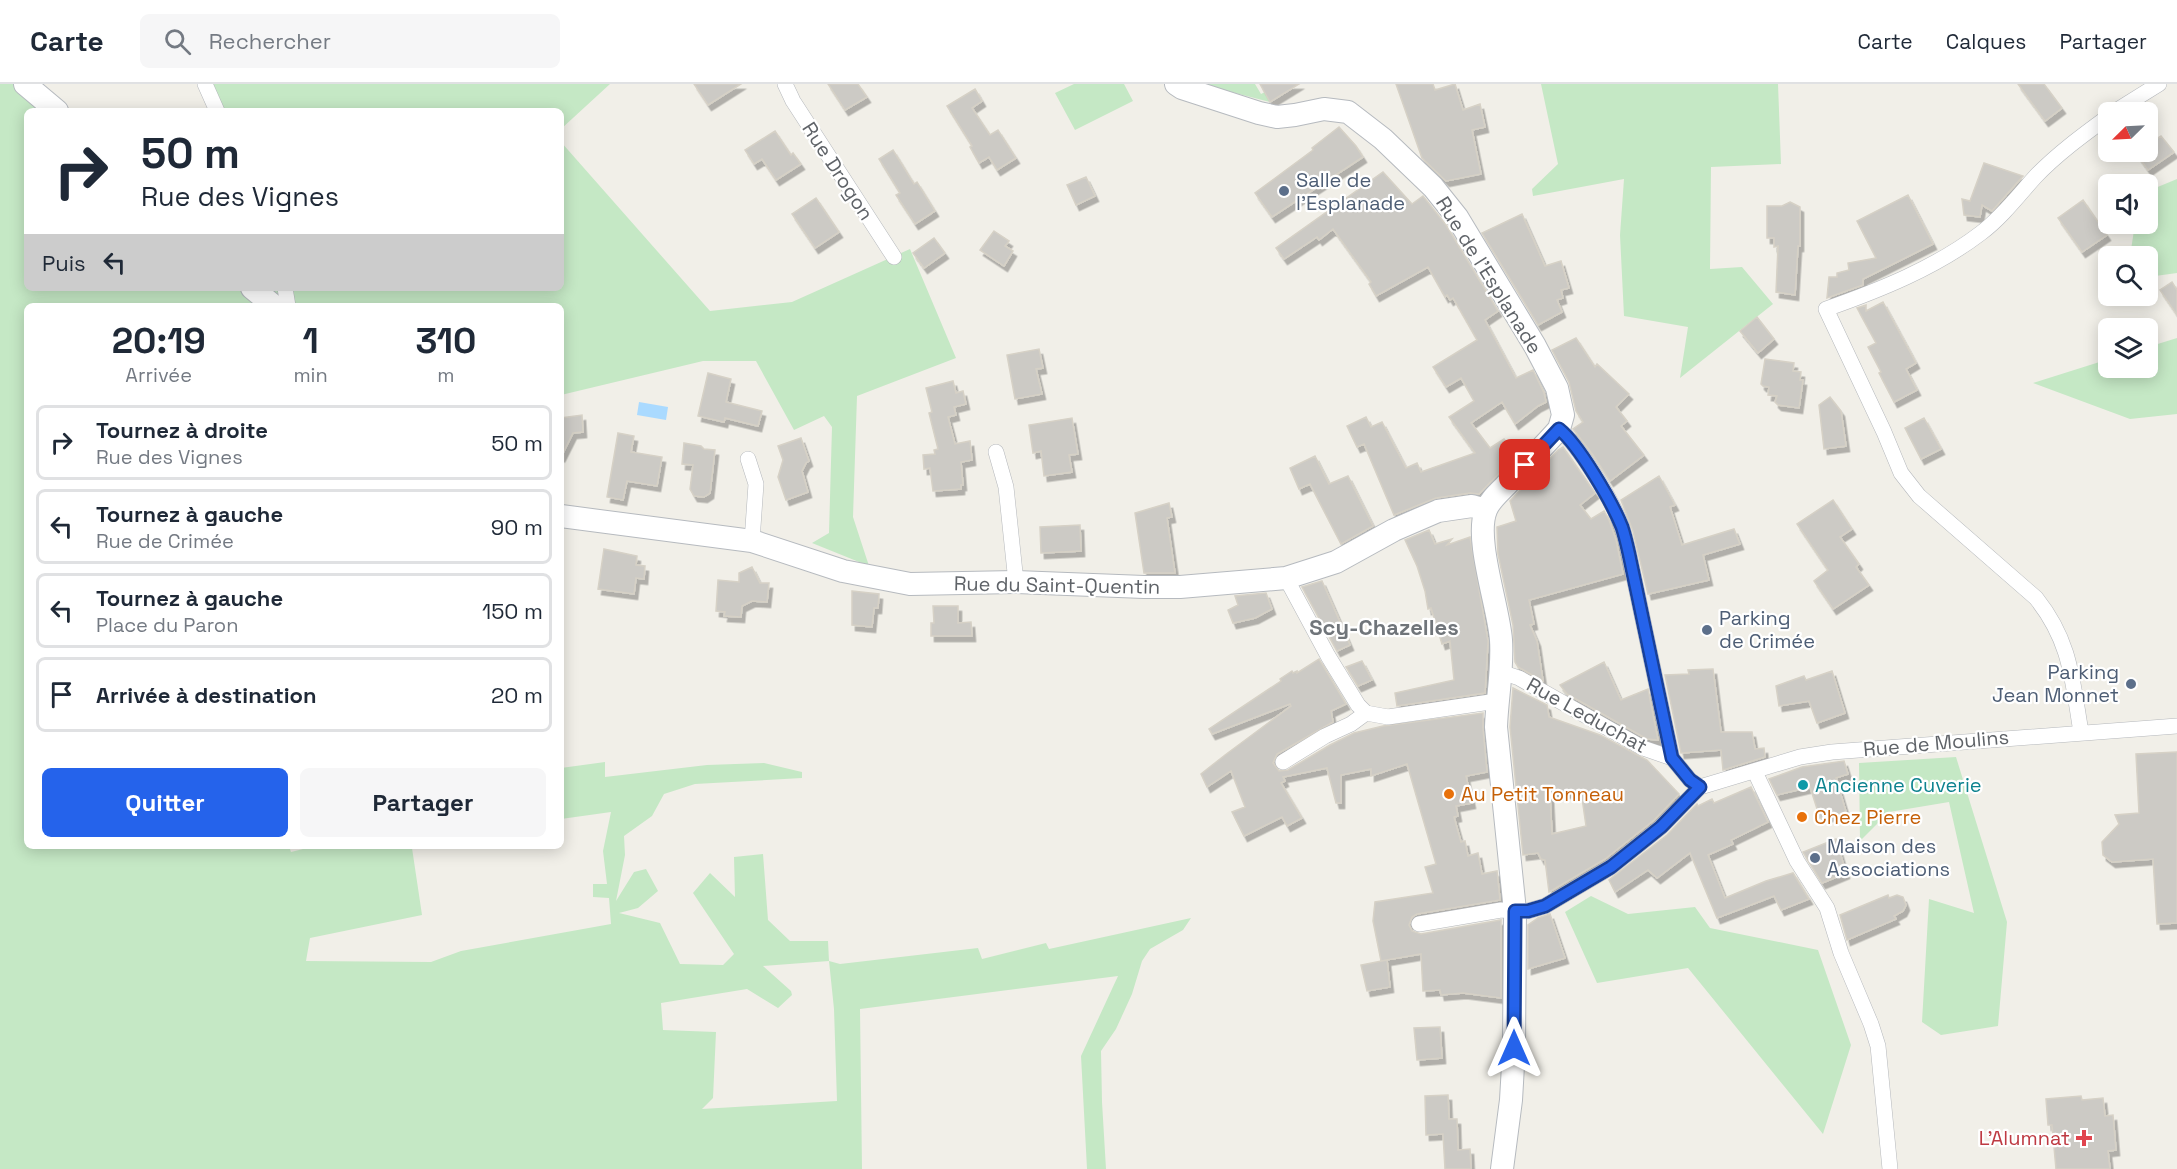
<!DOCTYPE html>
<html lang="fr">
<head>
<meta charset="utf-8">
<style>
  :root { --surface:#fff; --page:#f6f6f7; --text:#1f2937; --muted:#747a83; --line:#e0e1e3; --accent:#2563eb }
  body { margin:0; font-family:"Space Grotesk",sans-serif; background:var(--page); color:var(--text); height:100vh; display:flex; flex-direction:column; font-size:22px; white-space:nowrap }
  * { box-sizing:border-box; margin:0 }
  p { font-size:20px; color:var(--muted) }
  .icon { flex:none; width:33px; height:33px; fill:none; stroke:currentColor; stroke-width:2; stroke-linecap:round; stroke-linejoin:round }
  .map { position:relative; flex:1; overflow:hidden }
  .panel { position:absolute; left:24px; top:219px; width:540px; height:546px; display:flex; flex-direction:column; background:var(--surface); border-radius:9px; box-shadow:0 3px 15px #0003 }
  .panel>* { flex:none }
  .banner { position:absolute; left:24px; top:24px; width:540px; height:183px; border-radius:9px; box-shadow:0 3px 15px #0003; background:#fff; color:var(--text); overflow:hidden }
  .needle { width:39px; rotate:246deg }
  .buttons { position:absolute; left:2098px; top:18px; display:grid; gap:12px }
  .buttons a { display:grid; place-items:center; width:60px; height:60px; border-radius:9px; background:var(--surface); box-shadow:0 3px 15px #0003; font-size:30px }
  .pin { position:absolute; display:grid; place-items:center; width:51px; height:51px; color:#fff; margin:-26px; border-radius:12px; box-shadow:0 3px 9px #0006 }
  .me { position:absolute; width:66px; margin:-33px; rotate:0deg; stroke-linejoin:round; filter:drop-shadow(0 0 4px #0008) }
  .turn { display:flex; align-items:center; gap:21px; height:126px; padding:0 18px; font-size:27px }
  .turn .icon { width:78px; height:78px; stroke-width:2.5 }
  .turn b { display:block; font-size:42px; line-height:51px }
  .then { display:flex; align-items:center; height:57px; padding:0 18px; background:#0003; gap:12px; font-size:22px }
  .eta { display:flex; justify-content:space-evenly; align-items:center; height:102px; text-align:center }
  .eta b { font-size:36px; font-weight:700; line-height:42px }
  .action { display:flex; gap:12px; margin-top:auto; padding:12px 18px }
  .action a { flex:1; height:69px; border-radius:9px; background:var(--accent); color:#fff; font-size:24px; font-weight:700; line-height:69px; text-align:center }
  .action a+a { background:var(--page); color:var(--text) }
  ul { padding:0; list-style:none }
  li { display:flex; align-items:center; gap:18px; height:75px; margin:0 12px 9px; padding:0 6px; border:3px solid var(--line); border-radius:9px }
  li div { flex:1 }
  li b { display:block; font-size:22px }
  li em { font-style:normal }
  header { display:flex; align-items:center; gap:36px; box-sizing:border-box; height:84px; padding:0 30px; background:var(--surface); border-bottom:2px solid var(--line) }
  header strong { font-size:28px }
  nav { display:flex; gap:33px; margin-inline-start:auto; font-size:21px }
  .search { width:420px; height:54px; background:var(--page); display:flex; align-items:center; gap:15px; box-sizing:border-box; padding:0 21px; border-radius:9px; color:var(--muted); font-size:22px }
  .map>svg:first-child { display:block }
</style>
</head>
<body>
<header>
<strong>Carte</strong>
<div class="search"><svg class="icon" aria-label="search" viewBox="0 0 24 24"><circle cx="10" cy="10" r="6"/><path d="M15 15l6 6"/></svg>Rechercher</div>
<nav><a>Carte</a><a>Calques</a><a>Partager</a></nav>
</header>
<div class="map">
<svg width="2177" height="1085" viewBox="0 0 2177 1085">
  <defs>
    <filter id="shadow"><feDropShadow dx="3.5" dy="5.5" stdDeviation="0" flood-color="#0004"/></filter>
  </defs>
  <rect width="100%" height="100%" fill="#f1efe8"/>
  <path fill="#c5e8c5" fill-rule="evenodd" d="M0 0H25L57 27H27V204H561V58L710 227 792 218 910 165 956 274 857 312 853 433 869 482 812 459 829 449 832 343 824 332 794 346 756 277H703L561 311V222H27V762H289L291 768 315 762H417L412 764 422 831 310 854 306 877 431 878 461 867 611 840 609 814 593 813V800H607L603 767 611 728 561 735V684L605 678V693L707 681 764 679 802 688V694L695 700 664 710 652 732 624 752 625 771 616 817 634 788 646 785 658 807 638 824 619 829 660 839 680 880 723 881 734 870 693 809 710 789 735 813 734 773 763 770 768 836 790 857H828L829 877 840 880 978 864 982 875 1046 859 1049 865 1191 834 1183 846 1150 865 1142 877 1132 910 1116 945 1101 967 1102 1018 1106 1085H1087L1081 972 1118 892 860 925 862 1085H0ZM829 877 834 925 837 1017 702 1025 713 1014 716 948 663 946 661 919 747 905 778 924 792 911 791 907 763 882Z
    M211 0H610L561 45V27H223Z
    M1074 0H1124L1133 17 1075 46 1055 9Z
    M1200 0H1255L1261 10 1265 8 1270 18Z
    M1541 0H1778L1781 80 1711 83 1710 185 1742 183 1773 220 1680 294 1688 243 1624 232 1620 151 1624 95 1533 112 1532 105 1558 80Z
    M2177 95V189L2148 193V172H2130L2135 140H2148V107Z
    M2177 254V330L2130 335 2033 299 2109 275V284H2148V263Z
    M1956 673 2007 838 1998 942 1941 951 1922 938 1929 815 1974 829 1949 718 1889 728 1860 757 1859 679Z
    M1591 812 1628 830 1695 823 1710 844 1818 866 1851 961 1823 1050 1688 884 1597 899 1565 828Z"/>
  <path fill="#aadaff" d="M639 318 668 323 666 336 637 331Z"/>
  <path fill="#cccac5" stroke="#d6d1c6" stroke-width="1.5" fill-rule="evenodd" filter="url(#shadow)" d="M694 0H741L708 21Z
    M828 0H858L867 13 845 26Z
    M1260 0H1299L1270 18Z
    M1396 0H1433L1435 6 1455 0 1463 26 1480 20 1485 43 1472 46 1481 90 1446 97 1422 74Z
    M2018 0H2044L2062 24 2045 37Z
    M975 5 982 17 972 24 990 51 998 46 1016 74 997 86 989 73 979 79 970 63 972 62 947 22Z
    M1339 43 1356 62 1363 73 1272 133 1255 109 1313 66 1312 64Z
    M775 47 791 71 793 69 801 80 776 96 762 75 754 80 745 66Z
    M2161 52 2174 68 2148 86 2135 68H2148V60Z
    M893 66 914 100 917 98 935 127 915 140 896 111 900 109 879 75Z
    M1984 79 2023 92 1992 127 1982 121 1980 133 1964 131 1962 115 1970 117Z
    M1383 88 1412 120 1423 112 1446 141 1498 227 1485 236 1516 294 1533 286 1544 309 1546 318 1538 322 1515 340 1502 318 1471 339 1490 364 1504 355 1517 371 1479 410 1470 409 1436 414 1394 431 1364 360 1357 363 1347 342 1366 333 1371 343 1382 338 1406 384 1417 379 1421 388 1475 369 1449 333 1474 317 1461 294 1446 303 1433 283 1477 256 1453 214 1450 216 1447 211 1445 213 1428 183 1376 212 1369 200 1371 198 1333 145 1319 156 1317 153 1284 175 1276 164Z
    M1086 93 1095 112 1076 121 1067 101Z
    M1908 111 1933 160 1863 195V201L1827 214 1829 193H1837V189L1849 186 1848 179 1876 174 1857 137Z
    M816 114 839 148 815 164 792 130Z
    M2083 116 2107 151 2082 168 2058 134Z
    M1790 118 1800 123V162H1798L1795 211 1776 208 1778 162 1774 163V154H1767V122H1782Z
    M1522 130 1545 182 1561 177 1569 204 1561 206 1563 214 1557 216 1562 228 1538 241 1482 149Z
    M994 147 1009 157 1005 162 1013 167 1004 182 980 166Z
    M934 154 945 169 924 184 913 169Z
    M2172 198 2177 206V231L2160 206Z
    M1883 218 1916 279 1906 285 1917 306 1894 318 1879 289 1881 288 1868 263 1876 259 1857 224 1866 221V227Z
    M1757 233 1774 255 1758 269 1740 247Z
    M1576 254 1595 283 1597 280 1629 310 1616 323 1627 337 1621 342 1644 371 1610 397 1593 371 1573 345 1583 338 1576 327 1569 298 1552 266Z
    M1039 265 1043 284 1036 285 1042 310 1015 315 1007 271Z
    M1765 275 1794 279 1793 287 1801 288 1800 296H1803L1799 324 1778 321 1775 318 1777 312 1768 311 1769 303 1763 302 1761 300Z
    M708 289 731 295 726 318 762 327 758 342 725 334 724 338 698 332Z
    M953 297 956 309 963 307 966 320 954 323 956 331 948 333 955 360 970 357 972 376 961 378 963 401H961V405L933 407 930 384 924 385 923 371 935 370 934 366 938 365 929 329 932 328 926 304Z
    M1830 313 1841 327 1846 362 1824 365 1819 321Z
    M582 331 583 348 573 349 561 373V334Z
    M1072 334 1078 370 1069 371 1072 388 1044 392 1041 367 1033 369 1029 341Z
    M1924 334 1941 365 1921 375 1905 344Z
    M618 349 634 352 631 368 662 373 657 402 627 397 623 416 607 413Z
    M801 354 809 377 806 379 802 387 808 408 786 416 778 393 783 376 778 362Z
    M684 359 701 362 704 365 715 366 710 409 704 413 694 412 690 405 693 381 682 380Z
    M1563 363 1595 409 1580 421 1591 435 1604 427 1609 436 1616 456 1623 490 1529 516 1534 540 1530 541 1537 557 1543 597 1518 583 1515 578 1513 541 1498 470 1497 443 1516 437 1510 417 1558 366Z
    M1315 372 1329 400 1348 392 1373 442 1341 460 1310 400 1299 405 1290 384Z
    M1659 392 1675 421 1670 423 1682 461 1734 445 1740 460 1703 471 1709 496 1648 510 1633 447 1621 416Z
    M1833 416 1852 445 1840 453 1859 480 1856 483 1869 501 1833 525 1814 497 1828 486 1797 440Z
    M1169 419 1172 433 1167 434 1175 489H1144L1135 429Z
    M1080 441 1081 467 1041 469 1040 443Z
    M1429 446 1435 460 1452 455 1447 461 1470 453 1488 557 1485 609 1397 622 1395 609 1454 596 1450 557 1442 560 1431 524 1428 525 1425 507 1417 482 1405 456Z
    M604 465 637 472 636 481 645 482 644 495 636 494 634 510 598 505Z
    M752 483 760 499H769L767 518 752 517 742 522 741 533 724 532 725 528 716 527 718 496 739 498V489Z
    M1322 497 1350 561 1337 567 1302 503Z
    M852 507 879 510 878 524H874L872 543 852 541Z
    M1266 509 1272 525 1255 534 1233 539 1228 526 1238 521 1235 512Z
    M933 522H958V539L971 538 972 552H931V539H934Z
    M1319 575 1346 620 1331 627 1333 638 1277 670 1273 679 1279 687 1288 686 1330 661 1354 649 1383 642 1483 629V644L1487 688 1466 692 1472 719 1456 722 1458 732 1454 733 1461 758 1465 757 1468 772 1478 769 1482 790 1497 787 1500 816 1417 830 1412 833 1409 841 1412 847 1421 850 1501 836V914L1463 909 1441 911 1440 906 1423 907 1421 870 1381 877 1373 837 1375 818 1433 809 1425 783 1436 780 1407 680 1371 692V685L1341 691V719H1336L1327 684 1283 693 1285 697 1281 699 1302 734 1287 742 1282 733 1244 752 1232 728 1245 723 1231 687 1207 703 1201 690 1225 671 1291 622 1290 620 1212 650 1209 645 1281 597 1280 595 1292 587 1293 589 1297 587V589Z
    M1362 577 1372 596 1358 602 1346 583Z
    M1604 578 1621 616 1648 605 1658 656 1647 655 1567 610 1560 601Z
    M1713 585 1721 648H1752L1755 665 1764 664 1765 673 1723 686 1721 666 1681 669 1665 591 1689 590 1688 586Z
    M1832 587 1845 629 1817 639 1809 617 1779 622 1776 602 1804 592 1806 596Z
    M1513 604 1547 621 1549 633 1600 651 1647 676 1679 710 1654 736 1605 775 1549 808 1545 776 1541 775 1538 769 1523 771 1510 643ZM1581 707 1586 742 1552 750 1550 711Z
    M2177 668V839L2157 840 2153 775 2112 778 2103 771 2102 758 2119 740 2115 731 2139 729 2136 670Z
    M1844 677 1848 690 1836 694 1846 728 1820 734 1810 703 1777 711 1769 695 1802 683Z
    M1751 703 1768 738 1731 756 1733 760 1708 771 1725 814 1766 797 1793 789 1809 815 1781 826 1774 812 1717 834 1690 769 1657 794 1648 786 1615 808 1609 796 1667 751 1697 720 1698 722 1712 715 1714 719Z
    M1836 755 1846 789 1822 799 1803 768Z
    M1888 811 1889 814 1897 811 1903 813 1906 821 1903 827 1894 832 1896 835 1847 856 1840 831Z
    M1550 830 1565 874 1528 885V841L1538 834Z
    M1387 876 1390 903 1367 907 1361 881Z
    M1440 943 1442 974 1417 976 1414 944Z
    M1448 1011 1449 1035H1457L1458 1066 1470 1065 1471 1085H1445L1443 1050 1426 1051 1425 1012Z
    M2081 1012 2082 1016 2103 1014 2105 1032 2113 1031 2116 1066 2108 1067 2110 1085H2056L2052 1041H2048L2046 1015Z"/>
  <g fill="none" stroke-linecap="round" stroke-linejoin="round">
    <g stroke="#b5b8bc" stroke-width="16">
      <path id="street" d="M205 0 217 27
        M785 0 793 17 894 173
        M2114 28 2159 0
        M285 204 288 222
        M1559 345C1579 361 1613 418 1622 443 1625 452 1627 461 1629 470L1672 674 1690 696 1700 703
        M996 368 1006 403 1016 498
        M748 375 756 400 752 457
        M1286 494 1328 572 1358 621 1366 629 1388 633 1497 617
        M1501 588 1519 594 1643 664 1672 674
        M2081 648C2072 595 2071 558 2036 514L1919 412 1901 389 1884 348 1826 225C1880 206 1935 184 1981 149 2002 133 2018 112 2035 93 2057 70 2083 51 2109 32
        M1283 678 1325 652 1351 640 1366 629
        M1755 688 1797 777 1827 824 1841 869 1871 940 1878 962 1890 1085
        M1419 840 1501 826 1528 827 1545 822 1611 783 1661 743 1700 703 1800 673 1832 668 2177 642"/>
    </g>
    <g stroke="#b6babf" stroke-width="24">
      <path id="secondary" d="M25 0 57 27
        M1176 0 1182 4 1259 29 1277 33 1295 31 1324 25 1348 28 1383 55 1433 103 1457 133 1535 262 1557 304 1563 331 1559 345C1543 363 1526 380 1509 398 1502 406 1490 415 1486 426 1474 455 1499 524 1501 556 1503 585 1497 614 1496 643L1515 827 1514 964 1511 1016 1502 1085
        M252 204 274 222
        M561 432 752 457 843 487 910 500 1016 498 1144 503H1180L1286 494 1336 478 1394 446 1438 427 1472 422 1486 426"/>
    </g>
    <use href="#street" stroke="#fff" stroke-width="15"/>
    <use href="#secondary" stroke="#fff" stroke-width="22"/>
  </g>
  <g fill="none" stroke-linecap="round" stroke-linejoin="round">
    <g stroke="#184099" stroke-width="15">
      <path id="route" d="M1514 964 1515 827H1528L1545 822 1611 783 1661 743 1700 703 1690 696 1672 674 1629 470C1627 461 1625 452 1622 443 1612 418 1579 361 1559 345L1525 381"/>
    </g>
    <use href="#route" stroke="#2563eb" stroke-width="10"/>
  </g>
  <g fill="#5c6f8a" stroke="#fff" stroke-width="2">
    <circle cx="1284" cy="107" r="6"/>
    <circle cx="1707" cy="546" r="6"/>
    <circle cx="2131" cy="600" r="6"/>
    <circle cx="1815" cy="774" r="6"/>
  </g>
  <circle fill="#0f9aa8" stroke="#fff" stroke-width="2" cx="1803" cy="701" r="6"/>
  <g fill="#e8710a" stroke="#fff" stroke-width="2">
    <circle cx="1449" cy="710" r="6"/>
    <circle cx="1802" cy="733" r="6"/>
  </g>
  <path fill="#e0444e" stroke="#fff" stroke-width="2" d="M2081 1045h6v6h6v6h-6v6h-6v-6h-6v-6h6z"/>
  <g text-anchor="middle" stroke-width="4.5" stroke-linejoin="round" paint-order="stroke">
    <g font-size="20" fill="#5f6368" stroke="#fff">
      <text transform="translate(838 87) rotate(57)" y="7">Rue Drogon</text>
      <text transform="translate(1489 191) rotate(58)" y="7">Rue de l'Esplanade</text>
      <text transform="translate(1057 501) rotate(1)" y="7">Rue du Saint-Quentin</text>
      <text transform="translate(1587 631) rotate(29)" y="7">Rue Leduchat</text>
      <text transform="translate(1936 659) rotate(-5)" y="7">Rue de Moulins</text>
    </g>
    <g font-size="20" fill="#4e5e75" stroke="#fff" text-anchor="start">
      <text x="1296" y="103">Salle de<tspan x="1296" dy="23">l'Esplanade</tspan></text>
      <text x="1719" y="541">Parking<tspan x="1719" dy="23">de Crimée</tspan></text>
      <text x="2119" y="595" text-anchor="end">Parking<tspan x="2119" dy="23">Jean Monnet</tspan></text>
      <text x="1827" y="769">Maison des<tspan x="1827" dy="23">Associations</tspan></text>
    </g>
    <g font-size="20" fill="#0d838f" stroke="#fff" text-anchor="start">
      <text x="1815" y="708">Ancienne Cuverie</text>
    </g>
    <g font-size="20" fill="#c56008" stroke="#fff" text-anchor="start">
      <text x="1461" y="717">Au Petit Tonneau</text>
      <text x="1814" y="740">Chez Pierre</text>
    </g>
    <g font-size="20" fill="#be3a42" stroke="#fff" text-anchor="end">
      <text x="2070" y="1061">L'Alumnat</text>
    </g>
    <g font-size="22" font-weight="bold" fill="#70757a" stroke="#fff">
      <text x="1384" y="551">Scy-Chazelles</text>
    </g>
  </g>
</svg>
<div class="buttons">
<a><svg class="needle" viewBox="-14 -14 28 28"><path d="M0-13l5 13h-10z" fill="#e53935"/><path d="M0 13l5-13h-10z" fill="#747a83"/></svg></a>
<a><svg class="icon" aria-label="sound" viewBox="0 0 24 24"><path d="M4 9h4l5-4v14l-5-4H4zM17 9q2 3 0 6"/></svg></a>
<a><svg class="icon" aria-label="search" viewBox="0 0 24 24"><circle cx="10" cy="10" r="6"/><path d="M15 15l6 6"/></svg></a>
<a><svg class="icon" aria-label="layers" viewBox="0 0 24 24"><path d="M12 4l9 5-9 5-9-5zM3 14l9 5 9-5"/></svg></a>
</div>
<div class="pin" style="left:1525px;top:381px;background:#d93025"><svg class="icon" aria-label="arrive" viewBox="0 0 24 24"><path d="M6 21V4h12l-3 4 3 4H6"/></svg></div>
<svg class="me" style="left:1514px;top:964px" viewBox="-20 -20 40 40"><path d="M0-17L14 15 0 8-14 15z" fill="#2563eb" stroke="#fff" stroke-width="4"/></svg>
<div class="banner">
<div class="turn"><svg class="icon" aria-label="right" viewBox="0 0 24 24"><path d="M7 20v-9h11M14 6l5 5-5 5"/></svg><div><b>50 m</b>Rue des Vignes</div></div>
<div class="then">Puis<svg class="icon" aria-label="left" viewBox="0 0 24 24"><path d="M17 20v-9H6M10 6l-5 5 5 5"/></svg></div>
</div>
<section class="panel">
<div class="eta">
<div><b>20:19</b><p>Arrivée</p></div>
<div><b>1</b><p>min</p></div>
<div><b>310</b><p>m</p></div>
</div>
<ul>
<li><svg class="icon" aria-label="right" viewBox="0 0 24 24"><path d="M7 20v-9h11M14 6l5 5-5 5"/></svg><div><b>Tournez à droite</b><p>Rue des Vignes</p></div><em>50 m</em></li>
<li><svg class="icon" aria-label="left" viewBox="0 0 24 24"><path d="M17 20v-9H6M10 6l-5 5 5 5"/></svg><div><b>Tournez à gauche</b><p>Rue de Crimée</p></div><em>90 m</em></li>
<li><svg class="icon" aria-label="left" viewBox="0 0 24 24"><path d="M17 20v-9H6M10 6l-5 5 5 5"/></svg><div><b>Tournez à gauche</b><p>Place du Paron</p></div><em>150 m</em></li>
<li><svg class="icon" aria-label="arrive" viewBox="0 0 24 24"><path d="M6 21V4h12l-3 4 3 4H6"/></svg><div><b>Arrivée à destination</b></div><em>20 m</em></li>
</ul>
<div class="action"><a>Quitter</a><a>Partager</a></div>
</section>
</div>
</body>
</html>
